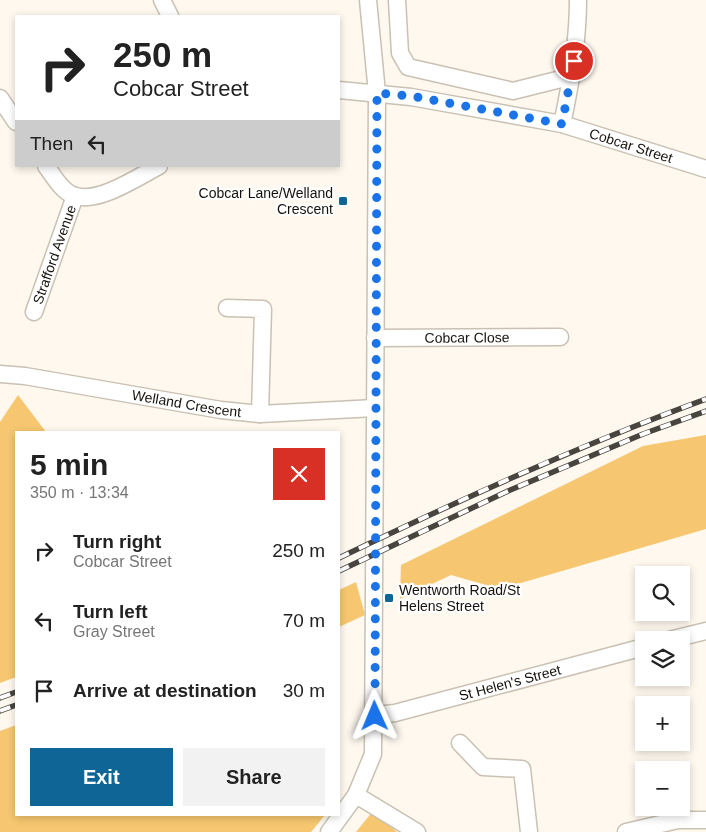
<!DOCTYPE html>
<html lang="en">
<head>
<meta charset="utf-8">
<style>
  :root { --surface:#fff; --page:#f2f2f2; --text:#222; --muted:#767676; --accent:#0e6596 }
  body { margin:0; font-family:Arial,sans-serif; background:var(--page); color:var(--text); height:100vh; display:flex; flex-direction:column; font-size:19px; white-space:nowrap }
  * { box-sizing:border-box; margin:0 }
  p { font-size:16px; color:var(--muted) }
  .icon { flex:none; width:28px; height:28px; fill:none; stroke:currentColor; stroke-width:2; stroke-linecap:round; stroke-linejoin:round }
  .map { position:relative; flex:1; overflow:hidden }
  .sheet { position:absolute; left:15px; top:431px; width:325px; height:385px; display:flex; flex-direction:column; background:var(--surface); border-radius:0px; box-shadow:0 2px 8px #0003 }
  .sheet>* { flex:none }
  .banner { position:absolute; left:15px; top:15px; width:325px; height:152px; border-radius:0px; box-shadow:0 2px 8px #0003; background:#fff; color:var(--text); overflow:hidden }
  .controls { position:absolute; left:635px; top:566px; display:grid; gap:10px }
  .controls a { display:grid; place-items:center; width:55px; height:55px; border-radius:0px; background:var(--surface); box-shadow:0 2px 8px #0003; font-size:25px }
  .pin { position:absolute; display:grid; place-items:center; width:42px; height:42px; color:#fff; margin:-21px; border:2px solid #fff; border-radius:50%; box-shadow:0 1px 5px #0007 }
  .me { position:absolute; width:55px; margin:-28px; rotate:359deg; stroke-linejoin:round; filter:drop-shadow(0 0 4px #0008) }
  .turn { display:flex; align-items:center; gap:18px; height:105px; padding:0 15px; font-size:22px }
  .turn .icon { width:65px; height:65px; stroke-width:2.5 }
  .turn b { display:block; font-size:35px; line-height:42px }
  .then { display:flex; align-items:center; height:48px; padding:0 15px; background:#0003; gap:10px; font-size:19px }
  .round { display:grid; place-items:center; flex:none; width:52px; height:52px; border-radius:0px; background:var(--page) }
  .summary { display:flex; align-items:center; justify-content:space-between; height:85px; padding:0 15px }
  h1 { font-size:30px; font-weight:800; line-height:38px }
  .primary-button { display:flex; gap:10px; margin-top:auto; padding:10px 15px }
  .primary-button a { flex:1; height:58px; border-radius:0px; background:var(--accent); color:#fff; font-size:20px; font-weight:800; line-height:58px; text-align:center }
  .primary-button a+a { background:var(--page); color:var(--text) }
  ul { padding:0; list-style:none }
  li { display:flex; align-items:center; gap:15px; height:70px; padding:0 15px }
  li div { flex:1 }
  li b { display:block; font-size:19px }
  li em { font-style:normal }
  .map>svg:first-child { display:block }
</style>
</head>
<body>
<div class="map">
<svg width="706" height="832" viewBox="0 0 706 832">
  <rect width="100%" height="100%" fill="#fef8ef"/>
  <path fill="#f6c770" d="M18 395 46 432H16V677L0 683V422Z
    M706 435V529L500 589 451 575 400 599 401 565 643 446Z
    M356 582 365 615 339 627V590Z
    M16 725V815H325L311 832H0V731Z
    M373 811 397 832H356Z"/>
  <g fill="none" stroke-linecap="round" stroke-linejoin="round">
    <g stroke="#c9c1b2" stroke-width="19">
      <g id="minor">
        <path d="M162 0 170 16"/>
        <path d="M397 0 400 53 408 67 513 91 573 76"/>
        <path id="s1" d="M339 90 411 97 562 124 706 169"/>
        <path d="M0 98 16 122"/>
        <path d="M562 124C571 83 578 43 578 0"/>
        <path d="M46 166C54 177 63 193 76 196 99 203 138 177 159 166"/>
        <path d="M227 308 263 309 260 414"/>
        <path id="s2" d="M34 312 75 196"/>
        <path id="s3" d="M375 338 560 337"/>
        <path id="s4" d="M0 374 25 376 221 410 260 414 375 408"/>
        <path d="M669 640 706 631"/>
        <path id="s5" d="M375 715 395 713 644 647"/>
        <path d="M460 743 483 767 522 769 529 832"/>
        <path d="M356 795 417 832"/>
        <path d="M329 832 356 795 373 754 377 93 368 0"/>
        <path d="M626 832 678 820H706"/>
      </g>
    </g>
    <use href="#minor" stroke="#fff" stroke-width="16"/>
    <g stroke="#48443e" stroke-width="5.5">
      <path id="rail" d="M339 558C459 500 580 445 706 399
        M339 571 508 491 643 434 706 411
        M0 698 16 692
        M0 711 16 705"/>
    </g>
    <use href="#rail" stroke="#fff" stroke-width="4" stroke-dasharray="11" stroke-linecap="butt"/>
  </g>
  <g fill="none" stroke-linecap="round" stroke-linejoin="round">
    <path stroke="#1a73e8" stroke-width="9" stroke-dasharray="0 16.2" d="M375 716 377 93 411 96 562 124 574 61"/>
  </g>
  <g fill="#0e6596" stroke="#fff" stroke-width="2">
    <rect x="338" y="196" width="10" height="10" rx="2.5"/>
    <rect x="384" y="593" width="10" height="10" rx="2.5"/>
  </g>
  <g text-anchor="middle" stroke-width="4.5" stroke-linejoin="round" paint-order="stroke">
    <g font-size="14" fill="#15120d" stroke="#fff">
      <text dy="5" stroke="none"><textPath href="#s1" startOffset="298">Cobcar Street</textPath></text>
      <text dy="5" stroke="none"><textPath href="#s2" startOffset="61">Strafford Avenue</textPath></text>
      <text dy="5" stroke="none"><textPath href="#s3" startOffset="92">Cobcar Close</textPath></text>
      <text dy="5" stroke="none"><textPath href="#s4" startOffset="189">Welland Crescent</textPath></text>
      <text dy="5" stroke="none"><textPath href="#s5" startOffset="139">St Helen's Street</textPath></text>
    </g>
    <g font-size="14" fill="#15120d" stroke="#fff" text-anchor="end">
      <text x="333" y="198">Cobcar Lane/Welland<tspan x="333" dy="16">Crescent</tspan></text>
      <text x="399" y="595" text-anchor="start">Wentworth Road/St<tspan x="399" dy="16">Helens Street</tspan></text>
    </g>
  </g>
</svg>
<div class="controls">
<a><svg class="icon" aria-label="search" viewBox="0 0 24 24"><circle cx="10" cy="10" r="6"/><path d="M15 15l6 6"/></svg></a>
<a><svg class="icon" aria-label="layers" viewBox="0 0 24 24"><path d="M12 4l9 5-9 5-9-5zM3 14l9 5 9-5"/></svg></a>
<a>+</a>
<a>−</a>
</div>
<div class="pin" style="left:574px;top:61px;background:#d93025"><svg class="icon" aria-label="arrive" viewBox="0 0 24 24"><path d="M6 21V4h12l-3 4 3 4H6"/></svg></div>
<svg class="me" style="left:375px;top:716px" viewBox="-20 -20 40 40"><path d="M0-17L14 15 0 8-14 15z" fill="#1a73e8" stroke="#fff" stroke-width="4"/></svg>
<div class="banner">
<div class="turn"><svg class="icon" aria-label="right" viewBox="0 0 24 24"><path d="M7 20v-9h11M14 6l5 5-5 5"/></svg><div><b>250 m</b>Cobcar Street</div></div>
<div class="then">Then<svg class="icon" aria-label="left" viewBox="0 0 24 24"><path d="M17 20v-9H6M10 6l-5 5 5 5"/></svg></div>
</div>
<section class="sheet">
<div class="summary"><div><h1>5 min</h1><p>350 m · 13:34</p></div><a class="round" style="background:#d93025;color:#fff"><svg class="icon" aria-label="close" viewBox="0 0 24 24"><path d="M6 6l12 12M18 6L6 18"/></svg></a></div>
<ul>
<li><svg class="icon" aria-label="right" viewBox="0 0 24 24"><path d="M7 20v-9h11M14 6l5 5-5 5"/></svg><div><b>Turn right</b><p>Cobcar Street</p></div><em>250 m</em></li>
<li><svg class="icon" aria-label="left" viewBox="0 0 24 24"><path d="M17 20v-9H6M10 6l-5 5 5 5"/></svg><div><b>Turn left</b><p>Gray Street</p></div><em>70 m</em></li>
<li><svg class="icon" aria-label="arrive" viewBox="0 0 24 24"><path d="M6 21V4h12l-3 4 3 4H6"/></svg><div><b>Arrive at destination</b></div><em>30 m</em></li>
</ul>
<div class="primary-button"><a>Exit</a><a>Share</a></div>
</section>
</div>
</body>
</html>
